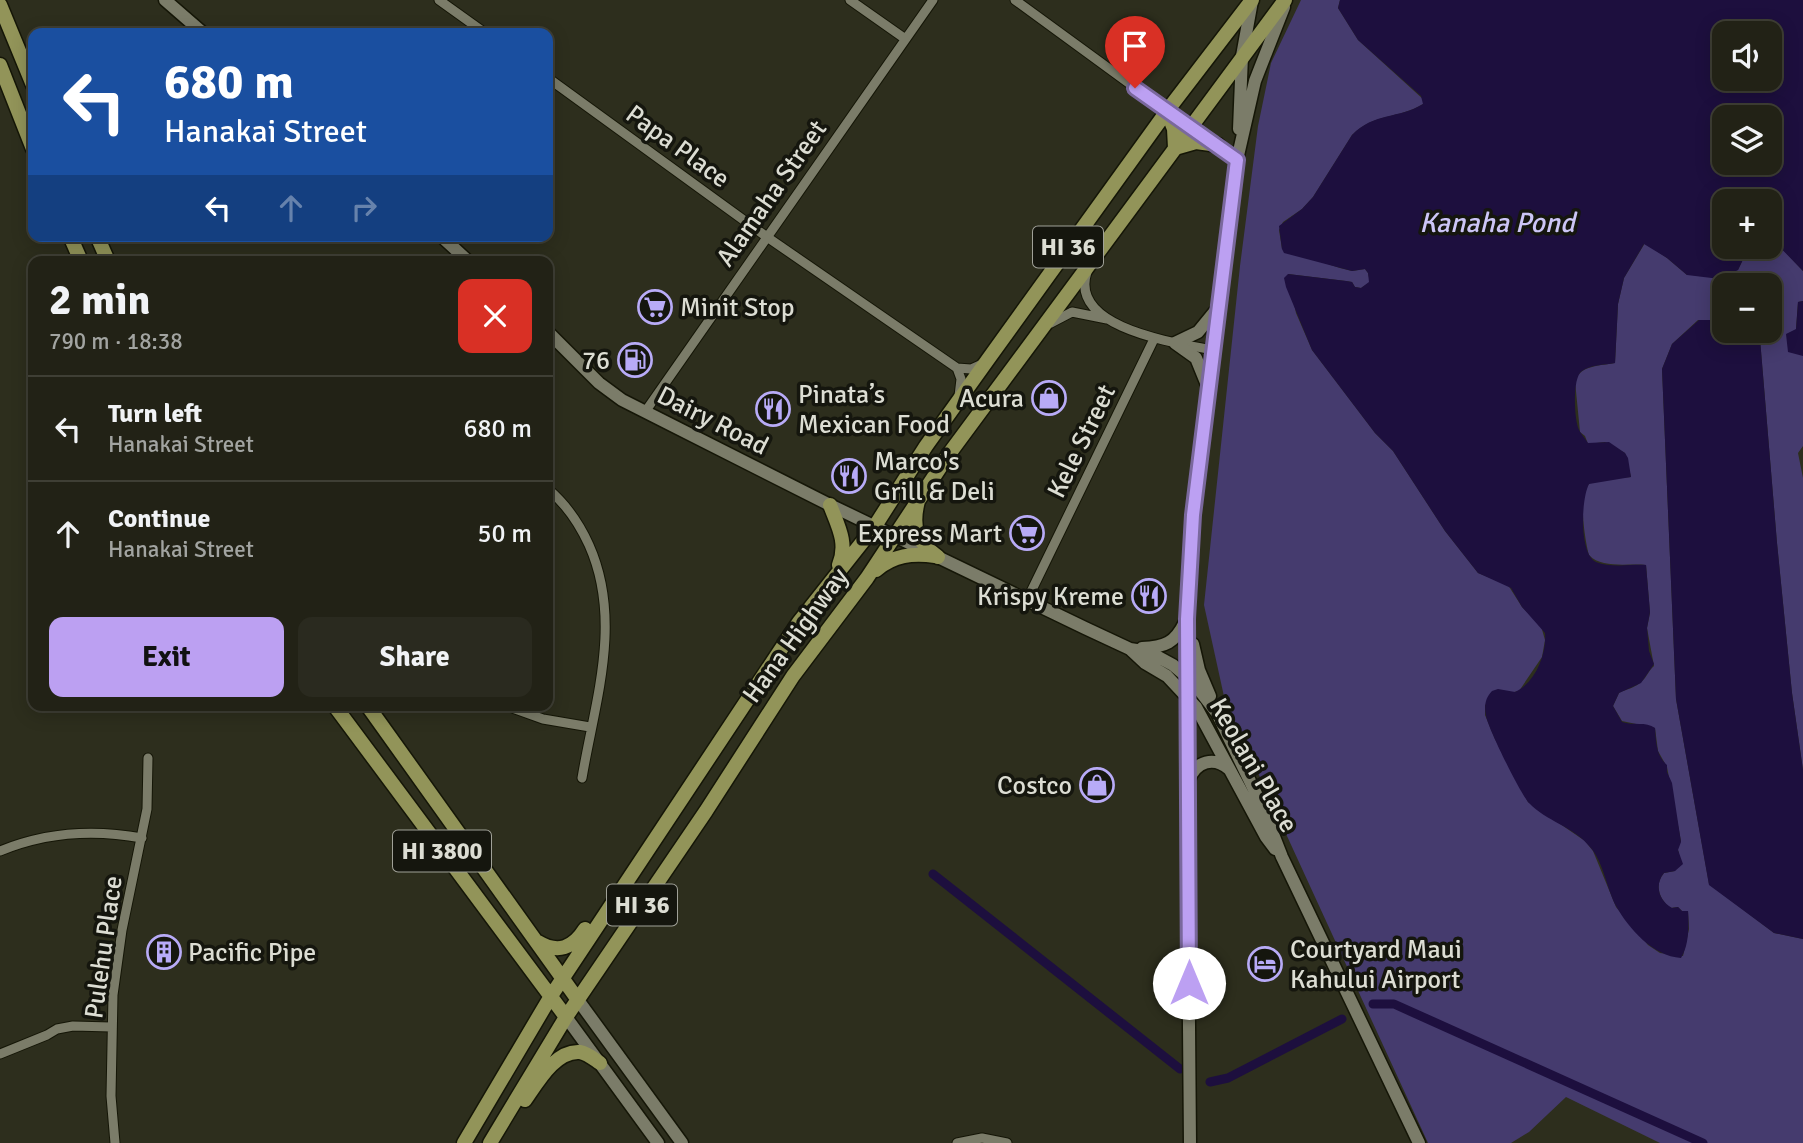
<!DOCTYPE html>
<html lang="en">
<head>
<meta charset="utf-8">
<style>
  :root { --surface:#222216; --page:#2a2a1f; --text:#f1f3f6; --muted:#a2a4a1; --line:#3f3f35; --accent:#bca0f2 }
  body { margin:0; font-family:Signika,sans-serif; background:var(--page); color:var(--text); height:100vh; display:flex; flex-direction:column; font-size:26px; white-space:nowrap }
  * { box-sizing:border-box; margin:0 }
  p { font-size:23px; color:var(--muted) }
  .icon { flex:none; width:38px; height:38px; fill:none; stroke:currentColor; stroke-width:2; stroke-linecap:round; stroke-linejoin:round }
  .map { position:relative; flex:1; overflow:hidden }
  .details { position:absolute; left:28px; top:256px; width:525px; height:455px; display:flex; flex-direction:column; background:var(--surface); border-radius:14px; box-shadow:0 4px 18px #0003,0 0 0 2px var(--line) }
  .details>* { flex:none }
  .banner { position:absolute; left:28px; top:28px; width:525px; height:214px; border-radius:14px; box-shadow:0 4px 18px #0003,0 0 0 2px var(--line); background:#1a4fa0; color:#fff; overflow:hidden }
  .controls { position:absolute; left:1712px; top:21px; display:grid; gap:14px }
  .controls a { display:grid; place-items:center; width:70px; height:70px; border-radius:14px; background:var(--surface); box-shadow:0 4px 18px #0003,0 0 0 2px var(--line); font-size:35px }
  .pin { position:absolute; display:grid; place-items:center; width:60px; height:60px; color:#fff; margin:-72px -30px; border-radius:50% 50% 50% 0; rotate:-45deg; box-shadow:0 0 7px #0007 }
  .pin .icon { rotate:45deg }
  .me { position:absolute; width:77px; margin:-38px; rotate:0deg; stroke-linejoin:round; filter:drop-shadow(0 0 5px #0008) }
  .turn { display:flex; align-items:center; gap:24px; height:147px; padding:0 21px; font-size:32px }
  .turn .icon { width:91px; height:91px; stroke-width:2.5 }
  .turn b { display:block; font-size:49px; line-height:60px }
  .lanes { display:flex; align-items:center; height:66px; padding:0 21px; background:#0003; justify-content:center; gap:35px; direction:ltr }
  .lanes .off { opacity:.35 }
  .round { display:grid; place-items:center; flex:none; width:74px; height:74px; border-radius:14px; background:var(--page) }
  .overview { display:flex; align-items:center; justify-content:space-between; height:119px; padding:0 21px }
  h1 { font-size:42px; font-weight:700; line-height:52px }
  .action { display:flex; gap:14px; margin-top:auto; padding:14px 21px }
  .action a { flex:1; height:80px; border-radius:14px; background:var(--accent); color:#111; font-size:28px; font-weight:700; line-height:80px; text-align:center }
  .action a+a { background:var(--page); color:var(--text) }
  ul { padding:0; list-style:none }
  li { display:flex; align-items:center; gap:21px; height:105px; padding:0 21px; border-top:2px solid var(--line) }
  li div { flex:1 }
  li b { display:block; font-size:26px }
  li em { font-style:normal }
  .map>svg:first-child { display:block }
</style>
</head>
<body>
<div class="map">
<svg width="1803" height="1143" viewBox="0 0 1803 1143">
  <rect width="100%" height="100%" fill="#2d2e1d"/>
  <path fill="#453b6e" d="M1301 0H1340L1338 8 1358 40 1424 100 1423 104C1399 119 1374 113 1352 135L1313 197 1302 209 1283 222 1279 230 1282 249 1340 268 1352 271 1365 269 1368 273 1370 282 1361 288 1355 287 1352 282 1346 281 1288 274 1296 313 1312 350 1375 433 1393 451 1445 531 1478 573 1508 585 1522 607 1541 626 1545 640 1542 657 1519 691 1509 693 1505 691 1485 705V715L1495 739 1528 802 1585 841 1593 851 1616 907 1648 945 1660 953 1683 956 1689 929 1688 911H1682L1678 907 1670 908C1659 898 1654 885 1664 873L1675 871 1679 853 1677 847 1681 841 1667 767 1658 751 1655 728 1622 721 1613 706 1619 693C1626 689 1636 688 1642 681 1647 677 1648 671 1654 666L1647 628 1650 613 1646 565C1628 563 1602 569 1589 555 1585 541 1578 496 1588 485 1596 477 1620 478 1631 477L1625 453 1605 442 1588 444 1585 436 1580 432 1575 381C1581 365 1599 366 1615 363L1618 304 1624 278 1645 243 1667 258 1687 275 1738 270 1749 247H1769V239L1772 238 1803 271V301L1798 302 1796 329 1803 356V446L1798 453 1803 478V770L1792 693 1777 543 1760 339 1757 331H1769V285H1724V320H1698L1672 344 1662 369 1676 699 1709 884 1774 933 1803 939V1143H1660L1566 1097 1529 1132 1511 1143H1428L1225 701 1204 605 1240 266 1258 126 1271 63Z"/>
  <path fill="#1d0f3e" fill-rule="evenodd" d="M1340 0H1803V271L1772 239H1769V201H1724V247H1749L1738 270 1720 279 1687 275 1667 258 1644 244 1624 278 1618 304 1615 363C1604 365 1590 365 1582 371 1572 377 1574 420 1579 430 1581 434 1585 438 1588 443L1609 442 1625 453 1628 458 1631 477 1589 484C1581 499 1579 554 1596 562 1610 568 1632 564 1646 565L1650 612 1647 628 1649 651 1654 664 1641 683 1619 693 1613 706 1622 722C1633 726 1646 721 1655 728 1656 741 1656 756 1667 765V772L1672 783 1681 842 1678 850 1683 864 1675 871 1664 873C1654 885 1659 901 1672 908L1678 907 1682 911H1688C1689 926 1689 945 1681 958 1653 956 1629 929 1616 906 1606 887 1604 863 1590 847 1574 827 1546 821 1529 803 1521 795 1488 728 1486 716 1484 707 1485 698 1492 691L1498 689 1515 692C1535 683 1547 654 1545 633L1522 607 1511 588 1478 573 1445 531 1393 451 1375 433 1312 350 1286 287 1284 278 1288 274 1346 281 1352 282 1355 287 1361 288 1369 282 1368 273 1365 269 1352 271 1284 253 1282 249 1279 226 1302 209 1313 197 1352 135C1374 112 1399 119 1423 104L1421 96 1358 40 1338 8ZM1724 33H1769V79H1724ZM1724 117H1769V163H1724Z
    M1803 301V356L1788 352 1786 334 1796 329 1798 302Z
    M1699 320H1724V331H1757L1760 339 1777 543 1792 693 1803 770V939L1774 933 1709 885 1676 699 1662 369 1672 344Z"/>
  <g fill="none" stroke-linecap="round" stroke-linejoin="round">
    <path stroke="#1d0f3e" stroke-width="9" d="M933 874 1180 1069
      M1373 1004H1394L1703 1143
      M1210 1082 1228 1078 1342 1019"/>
    <g stroke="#151607" stroke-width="11">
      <path id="street" d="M439 0 485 33
        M850 0 904 38
        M1015 0 1167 111
        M548 78 767 237 957 368 971 369 982 364
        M1087 272C1068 329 1178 343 1213 350
        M1051 323 1072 312 1107 319
        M957 368 961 379 959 396
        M645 412 933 0
        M548 489C567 505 579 523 589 545 623 621 595 701 582 778
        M1027 600 1154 339
        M504 705 543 719 590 727
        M0 851C46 832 93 829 142 838
        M0 1054 47 1035 57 1029 73 1026 111 1027
        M115 1143 111 1096 113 995 122 930 147 809 148 758
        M957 1143 982 1138 1007 1143"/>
    </g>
    <g stroke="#151607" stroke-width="15">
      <path id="secondary" d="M165 0 203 33
        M1190 126 1237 160
        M1239 129 1242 56 1252 1
        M441 236 468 261
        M548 332 599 383 622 400 830 505 1085 628 1130 649 1149 652 1173 665 1194 683 1217 713 1262 806 1282 857 1419 1143
        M1175 343 1196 358 1207 385
        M1175 343 1198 332 1216 310
        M1193 644 1199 670 1210 696
        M1142 648C1165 647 1175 643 1185 622
        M1130 649 1145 663 1167 676 1196 707 1266 837 1275 849
        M1189 780C1196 761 1214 756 1229 769
        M578 1000 682 1143
        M566 1017 658 1143
        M1190 1143 1186 676 1193 515 1237 160 1255 81 1284 7"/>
    </g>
    <g stroke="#151607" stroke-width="17">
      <path id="primary" d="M0 5 33 85
        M0 65 33 149
        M1167 111 1174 129 1175 148
        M1175 148 1196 142 1218 145
        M70 236 81 261
        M97 236 108 261
        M918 501C911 528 917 542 938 557
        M830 505C838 526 848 543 839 565
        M876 570C894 555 912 553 935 556
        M334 705 566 1017
        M367 705 578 1000
        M538 942C558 954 573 948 585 929
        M525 1100C537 1083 555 1050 580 1052 587 1053 594 1059 600 1063
        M464 1143 551 996 799 622 875 526 926 446 989 358 1167 111 1252 0
        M490 1143 566 1017 706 811 793 676 867 578 949 454 1285 0"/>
    </g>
    <use href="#street" stroke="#7b7c69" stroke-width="9"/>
    <use href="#secondary" stroke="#7b7c69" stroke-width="12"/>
    <use href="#primary" stroke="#929459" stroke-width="14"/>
  </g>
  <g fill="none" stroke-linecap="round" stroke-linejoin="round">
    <g stroke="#7a689d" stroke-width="18">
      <path id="route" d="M1135 88 1237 160 1193 515 1187 619 1189 983"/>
    </g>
    <use href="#route" stroke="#bca0f2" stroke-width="12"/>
  </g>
  <defs>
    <g id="supermarket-ring" transform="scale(1.75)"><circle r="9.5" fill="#15160e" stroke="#b8abf7" stroke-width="1.5"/><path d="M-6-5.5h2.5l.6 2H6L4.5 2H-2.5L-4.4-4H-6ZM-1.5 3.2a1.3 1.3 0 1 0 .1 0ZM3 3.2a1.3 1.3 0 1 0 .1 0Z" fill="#b8abf7"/></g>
    <g id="fuel-ring" transform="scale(1.75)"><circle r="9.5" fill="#15160e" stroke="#b8abf7" stroke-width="1.5"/><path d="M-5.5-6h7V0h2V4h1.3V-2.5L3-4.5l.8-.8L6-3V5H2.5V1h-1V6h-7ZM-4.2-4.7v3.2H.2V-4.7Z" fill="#b8abf7"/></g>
    <g id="shop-ring" transform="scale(1.75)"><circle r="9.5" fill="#15160e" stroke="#b8abf7" stroke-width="1.5"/><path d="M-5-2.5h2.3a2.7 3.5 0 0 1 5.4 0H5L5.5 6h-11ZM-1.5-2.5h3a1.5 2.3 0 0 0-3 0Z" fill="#b8abf7"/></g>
    <g id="restaurant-ring" transform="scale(1.75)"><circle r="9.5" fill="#15160e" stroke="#b8abf7" stroke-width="1.5"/><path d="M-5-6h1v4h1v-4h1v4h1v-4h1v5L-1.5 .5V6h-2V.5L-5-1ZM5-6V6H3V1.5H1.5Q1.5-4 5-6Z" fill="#b8abf7"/></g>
    <g id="building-ring" transform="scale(1.75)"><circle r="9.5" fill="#15160e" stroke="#b8abf7" stroke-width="1.5"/><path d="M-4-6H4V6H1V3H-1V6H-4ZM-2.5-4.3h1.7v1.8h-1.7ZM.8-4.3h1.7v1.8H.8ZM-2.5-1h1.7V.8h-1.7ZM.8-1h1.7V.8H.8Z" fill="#b8abf7"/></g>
    <g id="hotel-ring" transform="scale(1.75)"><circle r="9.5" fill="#15160e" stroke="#b8abf7" stroke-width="1.5"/><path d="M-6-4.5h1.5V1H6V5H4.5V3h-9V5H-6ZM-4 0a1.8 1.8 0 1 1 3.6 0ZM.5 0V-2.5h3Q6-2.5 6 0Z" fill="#b8abf7"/></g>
  </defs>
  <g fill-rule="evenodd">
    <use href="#supermarket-ring" x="655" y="307"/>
    <use href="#fuel-ring" x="635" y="360"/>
    <use href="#shop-ring" x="1049" y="398"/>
    <use href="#restaurant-ring" x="773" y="409"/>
    <use href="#restaurant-ring" x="849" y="476"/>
    <use href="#supermarket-ring" x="1027" y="533"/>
    <use href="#restaurant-ring" x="1149" y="596"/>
    <use href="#shop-ring" x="1097" y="785"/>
    <use href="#building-ring" x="164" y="952"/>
    <use href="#hotel-ring" x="1265" y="964"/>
  </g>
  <g text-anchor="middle" stroke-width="7" stroke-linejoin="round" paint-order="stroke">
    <g fill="#15160e" stroke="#a0a198" stroke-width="2">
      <rect x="1033" y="226.5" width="70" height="41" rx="5"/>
      <rect x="393" y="830.5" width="98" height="41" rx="5"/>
      <rect x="607" y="884.5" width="70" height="41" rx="5"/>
    </g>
    <g font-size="24" font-weight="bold" fill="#dcddd3">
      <text x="1068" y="255">HI 36</text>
      <text x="442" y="859">HI 3800</text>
      <text x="642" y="913">HI 36</text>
    </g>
    <g font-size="26" fill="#dcddd3" stroke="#15160e">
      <text transform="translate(678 146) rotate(36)" y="9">Papa Place</text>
      <text transform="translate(771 193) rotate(-55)" y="9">Alamaha Street</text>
      <text transform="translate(713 420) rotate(27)" y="9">Dairy Road</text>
      <text transform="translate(1081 441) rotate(-64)" y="9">Kele Street</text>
      <text transform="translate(795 635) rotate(-54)" y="9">Hana Highway</text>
      <text transform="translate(1254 765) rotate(60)" y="9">Keolani Place</text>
      <text transform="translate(103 947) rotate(-82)" y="9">Pulehu Place</text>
    </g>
    <g font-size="26" fill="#dcddd3" stroke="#15160e" text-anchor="start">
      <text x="680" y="316">Minit Stop</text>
      <text x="610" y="369" text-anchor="end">76</text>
      <text x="798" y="403">Pinata’s<tspan x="798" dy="30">Mexican Food</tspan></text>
      <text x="1024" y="407" text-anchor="end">Acura</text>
      <text x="874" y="470">Marco's<tspan x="874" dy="30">Grill &amp; Deli</tspan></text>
      <text x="1002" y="542" text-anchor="end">Express Mart</text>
      <text x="1124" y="605" text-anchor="end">Krispy Kreme</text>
      <text x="1072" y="794" text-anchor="end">Costco</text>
      <text x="1290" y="958">Courtyard Maui<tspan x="1290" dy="30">Kahului Airport</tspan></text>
      <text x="188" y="961">Pacific Pipe</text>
    </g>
    <g font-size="28" font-style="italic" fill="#ccc5f6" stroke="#15160e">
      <text x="1497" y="232">Kanaha Pond</text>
    </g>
  </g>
</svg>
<div class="controls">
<a><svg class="icon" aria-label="sound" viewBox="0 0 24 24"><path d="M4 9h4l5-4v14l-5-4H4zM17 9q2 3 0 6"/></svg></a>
<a><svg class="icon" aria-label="layers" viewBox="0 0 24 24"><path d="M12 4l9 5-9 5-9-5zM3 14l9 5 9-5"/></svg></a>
<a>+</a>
<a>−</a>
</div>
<div class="pin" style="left:1135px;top:88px;background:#d93025"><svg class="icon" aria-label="arrive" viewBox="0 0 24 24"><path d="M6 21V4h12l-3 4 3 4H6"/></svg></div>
<svg class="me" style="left:1189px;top:983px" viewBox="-20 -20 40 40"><circle r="19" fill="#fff"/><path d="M0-13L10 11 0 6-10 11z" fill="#bca0f2"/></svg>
<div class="banner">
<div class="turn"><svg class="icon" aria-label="left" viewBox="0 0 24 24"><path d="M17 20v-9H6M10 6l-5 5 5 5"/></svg><div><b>680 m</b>Hanakai Street</div></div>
<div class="lanes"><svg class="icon" aria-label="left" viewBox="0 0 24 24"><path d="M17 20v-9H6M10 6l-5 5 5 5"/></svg><svg class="icon off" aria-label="ahead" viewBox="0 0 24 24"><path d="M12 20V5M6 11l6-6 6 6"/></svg><svg class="icon off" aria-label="right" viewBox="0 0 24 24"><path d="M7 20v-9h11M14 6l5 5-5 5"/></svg></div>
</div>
<section class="details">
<div class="overview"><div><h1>2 min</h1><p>790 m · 18:38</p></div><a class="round" style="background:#d93025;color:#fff"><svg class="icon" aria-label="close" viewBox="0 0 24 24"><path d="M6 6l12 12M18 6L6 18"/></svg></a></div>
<ul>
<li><svg class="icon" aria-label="left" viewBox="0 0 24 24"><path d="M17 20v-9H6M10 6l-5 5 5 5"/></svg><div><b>Turn left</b><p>Hanakai Street</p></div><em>680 m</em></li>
<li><svg class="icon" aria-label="ahead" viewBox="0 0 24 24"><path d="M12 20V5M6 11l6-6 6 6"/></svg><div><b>Continue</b><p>Hanakai Street</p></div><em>50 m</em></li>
</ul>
<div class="action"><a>Exit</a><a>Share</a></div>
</section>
</div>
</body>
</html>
